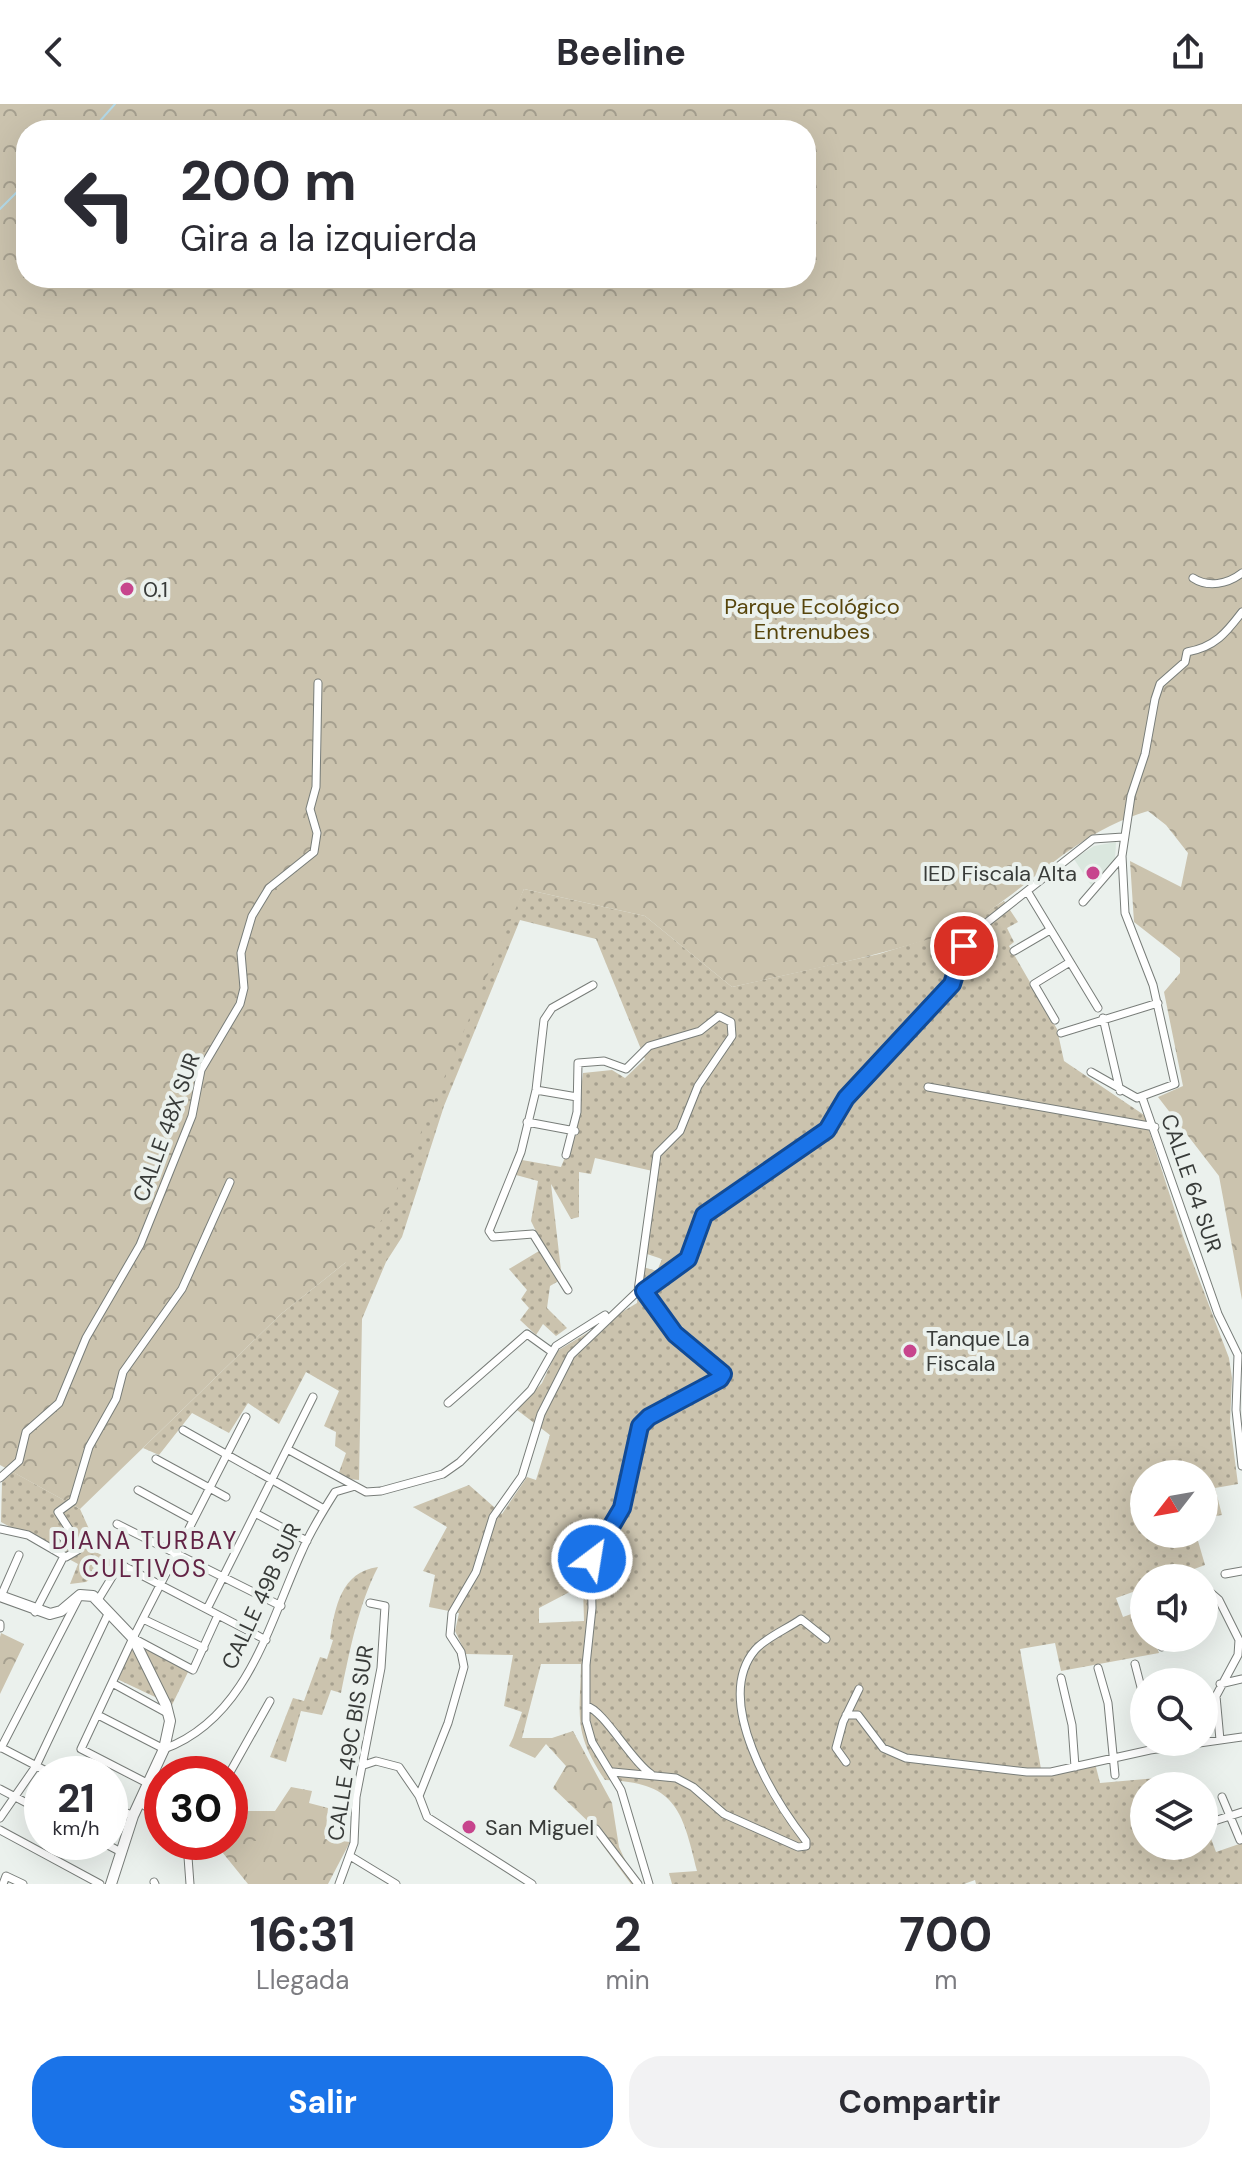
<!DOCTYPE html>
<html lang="es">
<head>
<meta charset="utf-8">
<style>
  :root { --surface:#fff; --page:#f2f2f3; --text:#2b2b33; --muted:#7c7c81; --accent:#1a73e8 }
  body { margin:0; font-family:"DM Sans",sans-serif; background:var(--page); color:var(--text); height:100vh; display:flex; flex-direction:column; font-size:30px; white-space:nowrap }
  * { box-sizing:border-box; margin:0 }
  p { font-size:26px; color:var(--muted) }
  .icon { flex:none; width:44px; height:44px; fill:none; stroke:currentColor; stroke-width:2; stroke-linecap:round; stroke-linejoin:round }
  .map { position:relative; height:1780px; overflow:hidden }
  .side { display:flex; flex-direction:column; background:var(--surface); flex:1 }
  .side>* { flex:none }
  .top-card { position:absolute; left:16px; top:16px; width:800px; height:168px; border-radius:32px; box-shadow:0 8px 32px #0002; background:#fff; color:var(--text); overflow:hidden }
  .needle { width:52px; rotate:239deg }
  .controls { position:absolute; left:1130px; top:1356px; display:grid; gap:16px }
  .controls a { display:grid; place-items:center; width:88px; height:88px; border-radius:50%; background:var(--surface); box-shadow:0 8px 32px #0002; font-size:40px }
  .speed { position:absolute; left:24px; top:1652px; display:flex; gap:16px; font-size:40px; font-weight:700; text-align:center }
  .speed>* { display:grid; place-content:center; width:104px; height:104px; border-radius:50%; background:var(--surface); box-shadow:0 8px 32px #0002; line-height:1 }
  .speed small { font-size:20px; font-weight:400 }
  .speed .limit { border:12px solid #d22; background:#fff; color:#111 }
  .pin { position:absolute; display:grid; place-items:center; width:68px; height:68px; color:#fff; margin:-34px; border:4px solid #fff; border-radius:50%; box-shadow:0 2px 8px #0007 }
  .me { position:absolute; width:88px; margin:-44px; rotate:31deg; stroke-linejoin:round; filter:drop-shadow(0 0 6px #0008) }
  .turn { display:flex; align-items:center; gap:28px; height:168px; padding:0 32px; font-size:36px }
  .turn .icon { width:104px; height:104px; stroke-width:2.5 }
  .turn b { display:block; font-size:56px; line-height:68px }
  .eta { display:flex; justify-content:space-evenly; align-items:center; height:136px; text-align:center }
  .eta b { font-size:48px; font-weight:700; line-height:56px }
  .primary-button { display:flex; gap:16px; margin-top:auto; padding:16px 32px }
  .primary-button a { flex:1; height:92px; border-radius:32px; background:var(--accent); color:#fff; font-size:32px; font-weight:700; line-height:92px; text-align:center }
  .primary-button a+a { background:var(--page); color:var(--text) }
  header { display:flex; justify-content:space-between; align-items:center; height:104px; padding:0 32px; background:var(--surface); font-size:36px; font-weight:700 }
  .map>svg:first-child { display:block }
</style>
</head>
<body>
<header><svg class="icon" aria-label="back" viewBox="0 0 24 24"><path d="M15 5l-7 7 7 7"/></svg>Beeline<svg class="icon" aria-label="share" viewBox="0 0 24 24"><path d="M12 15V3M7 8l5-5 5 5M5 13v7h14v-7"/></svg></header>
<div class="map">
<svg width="1242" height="1780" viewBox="0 0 1242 1780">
  <defs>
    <pattern id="grass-dots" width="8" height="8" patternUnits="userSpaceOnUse" patternTransform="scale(2)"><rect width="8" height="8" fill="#cbc3ae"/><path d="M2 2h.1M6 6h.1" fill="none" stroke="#a6a08f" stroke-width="1.8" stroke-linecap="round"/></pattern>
    <pattern id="park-crowns" width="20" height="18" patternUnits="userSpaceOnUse" patternTransform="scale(2)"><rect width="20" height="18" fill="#cbc3ae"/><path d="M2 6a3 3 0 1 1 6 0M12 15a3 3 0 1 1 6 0" fill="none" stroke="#a6a08f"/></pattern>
  </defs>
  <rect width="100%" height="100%" fill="#ebf1ed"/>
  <path fill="#dae7de" d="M1116 738 1115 756 1091 781 1074 755 1094 742Z"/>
  <path fill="url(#grass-dots)" fill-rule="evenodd" d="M524 785 645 812 732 883 879 850 959 825 1004 797 1018 818 1007 824 1014 838 1009 842 1057 925 1064 957 1144 1011 1185 1138 1229 1254 1232 1274 1230 1319 1238 1380 1215 1384 1222 1411 1204 1414V1370H1144V1430H1196L1205 1461 1170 1474H1144V1484L1116 1494 1123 1513 1134 1509 1144 1534H1154L1159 1549 1061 1567 1055 1539 1020 1545 1041 1665 1095 1659 1100 1679 1157 1674 1159 1682H1144V1742H1204V1724H1207L1216 1748 1242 1739V1780H976L975 1776 964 1780H672L669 1769 697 1767C682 1704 675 1678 605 1676 573 1628 580 1614 581 1560H541L522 1634H513L522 1608 504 1602 513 1551 466 1550 455 1527 459 1509 429 1503 435 1471 423 1467 447 1423 413 1403 469 1381 502 1410 527 1373 536 1376 550 1331 517 1306 542 1279 557 1247 637 1199 643 1163 657 1167 662 1155 647 1150V1119L657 1068 595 1054 591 1070 579 1068V1113L571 1115 551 1080 562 1175 550 1182 547 1204 567 1224 556 1232 543 1220 536 1231 520 1216 529 1204 521 1195 527 1186 509 1165 544 1144 531 1117 538 1077 516 1071 522 1056 561 1063 576 1027 583 969 612 966 625 974 645 955 596 835 520 816 444 1002 402 1133 386 1158 362 1215 359 1376 337 1374 346 1349 335 1342 336 1328 324 1322 339 1287 306 1268 279 1320 248 1299 229 1329 192 1309 159 1351 143 1344 281 1210 345 1159ZM583 1481 584 1517 539 1519V1504Z
    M13 1368 80 1405 94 1436 90 1445 115 1458 86 1478 70 1480 78 1460 1 1418 2 1378Z
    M378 1463C358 1502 350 1546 341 1589L331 1586 322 1611 301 1607 286 1658 270 1653 293 1594 304 1597 320 1553 327 1555 333 1536 330 1535C335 1503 341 1468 378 1463Z
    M133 1539 189 1566 172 1601 117 1575Z"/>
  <path fill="url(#park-crowns)" fill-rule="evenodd" d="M0 0H1242V1196L1219 1072 1158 993 1183 982 1164 888 1180 869V854L1134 818 1130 757 1181 783 1188 749 1166 721 1148 707C1071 730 1030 785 963 823 949 831 931 834 916 839 856 857 794 869 732 883L645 812 524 785 386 1111 345 1159 281 1210 80 1405 0 1361ZM26 26H806V174H26Z
    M1 1529 24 1540 0 1590V1533Z
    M573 1627 612 1699 619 1743 636 1780H631L601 1739 596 1725 553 1684 566 1662 546 1640 535 1654 509 1642 513 1634H552Z
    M291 1683 312 1687 309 1699 328 1704 325 1735 350 1738 328 1780H248L214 1738H230V1724L246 1720 248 1707H275Z"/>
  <path fill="#cbc3ae" d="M247 1737H263L264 1776H247Z"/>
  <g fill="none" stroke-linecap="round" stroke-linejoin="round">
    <path stroke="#b5dbea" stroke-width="2" d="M92 26 115 0
      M0 105 26 79"/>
    <g stroke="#787d79" stroke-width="9">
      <path id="street" d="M1193 474C1208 484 1228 480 1242 469
        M1029 790 1098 904
        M1083 798 1121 754
        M1014 847 1050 826
        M1103 914 1120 987
        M1055 916 1034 880 1070 858
        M1061 929 1158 899
        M1091 968 1137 994 1175 980 1153 881 1125 809 1122 752 1131 692 1145 650 1155 595 1160 580 1185 558 1187 548C1215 543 1226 529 1242 508
        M928 983 1155 1023
        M536 986 577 993
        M1142 993 1218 1210 1238 1251 1236 1306 1242 1362
        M527 1018 575 1027
        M568 1186 533 1130 493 1133 489 1127 521 1048 536 986 544 916 552 904 593 881
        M640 1187 659 1179 685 1159 704 1111 827 1026 846 994 952 880 966 835 1093 735 1123 733
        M644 1187 675 1230 723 1270 720 1275 649 1313 640 1322 622 1404 591 1460 592 1504 586 1561V1617L592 1638 621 1686 649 1780
        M448 1299 527 1230 552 1248
        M183 1326 324 1405
        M287 1345 366 1388 381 1387 443 1370 460 1358 531 1286 556 1242 605 1211
        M156 1355 226 1393
        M0 1374 19 1357 26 1328 59 1299 86 1234 140 1141 192 1012 201 966 240 900 244 884 241 849 252 812 269 784 314 748 317 729 310 705 316 683 318 579
        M138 1386 193 1416
        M255 1409 307 1437
        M117 1420 281 1502
        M0 1425 28 1431 66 1453 78 1446 79 1442 71 1443 61 1431 69 1425 58 1408 73 1397 89 1343 116 1295 123 1268 182 1185 230 1078
        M1225 1470 1242 1467
        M1204 1483 1219 1496 1239 1536 1238 1551 1216 1592 1220 1636
        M1204 1490V1495
        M1 1492 19 1451
        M98 1496 120 1460 266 1536
        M207 1505 313 1293
        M35 1508 64 1452
        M1137 1511 1144 1508
        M143 1515 204 1544
        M0 1520V1524
        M135 1535 193 1566 218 1511
        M1162 1543 1182 1534
        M1135 1560 1144 1595
        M1098 1564 1108 1599 1115 1671
        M1061 1574 1072 1621 1075 1663
        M114 1580 169 1610
        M1220 1580 1242 1575
        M586 1602C604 1606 631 1657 651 1670
        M98 1611 164 1645C248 1614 269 1519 302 1447 311 1426 323 1407 335 1388L352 1383
        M846 1611H858L883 1644 906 1654 1027 1668H1051L1150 1646 1242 1633
        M1 1644 77 1497
        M2 1644 52 1670
        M846 1658 836 1644 843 1618 859 1585
        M364 1661 376 1657 399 1663 419 1692 427 1713 532 1780
        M613 1668 676 1674 693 1683 724 1710 798 1743 806 1742V1737C774 1696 712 1597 755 1546 765 1534 787 1525 801 1515L826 1535
        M229 1670 270 1597
        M147 1679 81 1645 133 1534 246 1313
        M0 1685 42 1707
        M419 1692 448 1619 464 1563 461 1548 450 1531 452 1509 476 1468 493 1413 522 1372 541 1310 571 1251 638 1187 657 1050 680 1027 698 982 732 932 731 918 719 912 700 927 649 942 626 965 604 957 578 959 577 1008 566 1051
        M1204 1692 1215 1717
        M1222 1693 1240 1736
        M139 1698 162 1713
        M110 1701 133 1712
        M0 1714 36 1662 109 1508
        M1205 1720 1242 1708
        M596 1725 638 1780
        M0 1726 100 1780
        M102 1738 121 1748
        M350 1752 396 1780
        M154 1778 155 1780
        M3 1780 6 1772 23 1780
        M190 1780 188 1753 193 1738
        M339 1780 354 1739 356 1693 381 1564 385 1502 370 1499"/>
    </g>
    <g stroke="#787d79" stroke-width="12">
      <path id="secondary" d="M0 1492 50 1510 61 1507 80 1491 93 1492 133 1534 166 1601 170 1617 164 1645 133 1712 111 1780"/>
    </g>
    <use href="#street" stroke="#fff" stroke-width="7"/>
    <use href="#secondary" stroke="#fff" stroke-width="10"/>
  </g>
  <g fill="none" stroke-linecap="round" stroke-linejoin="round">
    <g stroke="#114b97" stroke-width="20">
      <path id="route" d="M592 1455 622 1404 640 1322 649 1313 720 1275 723 1270 675 1230 644 1187 688 1155 704 1111 827 1026 846 994 952 880 964 842"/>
    </g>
    <use href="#route" stroke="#1a73e8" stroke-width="14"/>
  </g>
  <g fill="#c7458d" stroke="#ebf1ed" stroke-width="3">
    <circle cx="127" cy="485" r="8"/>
    <circle cx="1093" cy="769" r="8"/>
    <circle cx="910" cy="1247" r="8"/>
    <circle cx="469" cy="1723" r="8"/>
  </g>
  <g text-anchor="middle" stroke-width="8" stroke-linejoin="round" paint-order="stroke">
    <g font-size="22" fill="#383b39" stroke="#ebf1ed" text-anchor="start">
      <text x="143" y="493">0.1</text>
      <text x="1077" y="777" text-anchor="end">IED Fiscala Alta</text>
      <text x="926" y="1242">Tanque La<tspan x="926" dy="25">Fiscala</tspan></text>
      <text x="485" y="1731">San Miguel</text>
    </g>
    <g font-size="22" fill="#57450c" stroke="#ebf1ed">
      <text x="812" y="510">Parque Ecológico<tspan x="812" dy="25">Entrenubes</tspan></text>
    </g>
    <g font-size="22" fill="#383b39" stroke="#ebf1ed">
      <text transform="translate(166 1023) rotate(-70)" y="8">CALLE 48X SUR</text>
      <text transform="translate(1192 1079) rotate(71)" y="8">CALLE 64 SUR</text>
      <text transform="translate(261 1492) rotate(-65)" y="8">CALLE 49B SUR</text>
      <text transform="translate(350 1639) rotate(-81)" y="8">CALLE 49C BIS SUR</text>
    </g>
    <g font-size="24" letter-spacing="2" fill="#622345" stroke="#ebf1ed">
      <text x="145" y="1445">DIANA TURBAY<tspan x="145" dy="28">CULTIVOS</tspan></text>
    </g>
  </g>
</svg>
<div class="controls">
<a><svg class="needle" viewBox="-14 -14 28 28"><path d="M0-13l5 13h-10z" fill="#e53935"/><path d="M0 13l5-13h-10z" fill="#7c7c81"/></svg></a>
<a><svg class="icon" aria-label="sound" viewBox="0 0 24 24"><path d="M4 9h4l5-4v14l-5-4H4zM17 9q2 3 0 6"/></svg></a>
<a><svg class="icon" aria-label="search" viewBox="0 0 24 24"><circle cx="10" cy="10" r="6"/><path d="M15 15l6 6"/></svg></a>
<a><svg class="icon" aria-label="layers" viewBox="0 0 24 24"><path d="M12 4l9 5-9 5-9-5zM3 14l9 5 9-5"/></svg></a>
</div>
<div class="speed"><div>21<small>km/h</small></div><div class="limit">30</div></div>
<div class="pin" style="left:964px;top:842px;background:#d93025"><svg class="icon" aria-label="arrive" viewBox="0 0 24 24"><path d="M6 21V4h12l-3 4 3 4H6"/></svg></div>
<svg class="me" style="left:592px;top:1455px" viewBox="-20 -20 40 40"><circle r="17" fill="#1a73e8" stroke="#fff" stroke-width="3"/><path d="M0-11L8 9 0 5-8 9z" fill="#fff"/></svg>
<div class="top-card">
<div class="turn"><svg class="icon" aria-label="left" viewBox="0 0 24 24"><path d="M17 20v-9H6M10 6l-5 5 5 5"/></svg><div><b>200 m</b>Gira a la izquierda</div></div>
</div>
</div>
<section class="side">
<div class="eta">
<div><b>16:31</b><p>Llegada</p></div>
<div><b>2</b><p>min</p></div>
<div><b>700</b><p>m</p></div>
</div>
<div class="primary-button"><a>Salir</a><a>Compartir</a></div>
</section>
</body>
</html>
